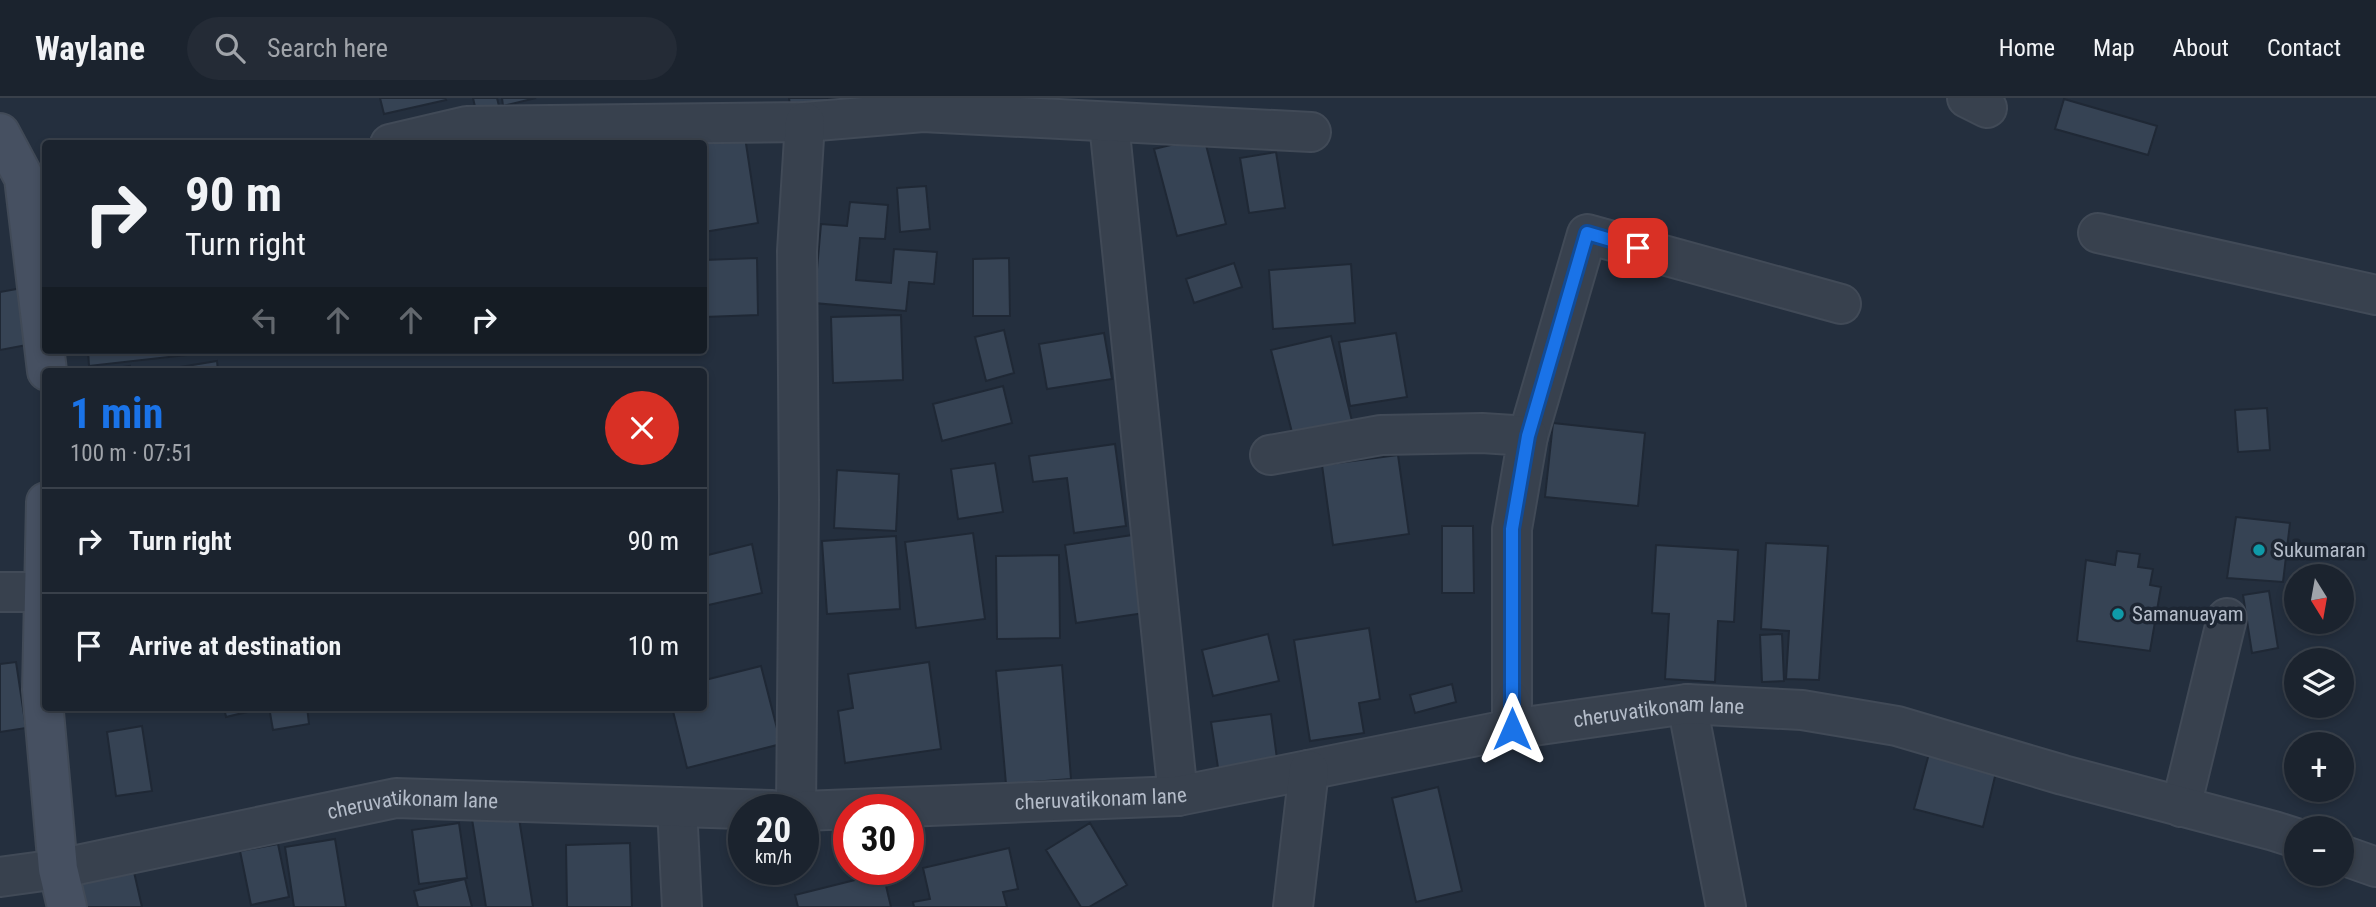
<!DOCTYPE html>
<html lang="en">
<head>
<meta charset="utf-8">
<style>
  :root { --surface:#1b232e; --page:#242b36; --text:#f1f3f6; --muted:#a0a4aa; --line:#39404a; --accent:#1a73e8 }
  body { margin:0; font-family:"Roboto Condensed",sans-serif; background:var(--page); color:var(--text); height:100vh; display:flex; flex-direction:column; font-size:26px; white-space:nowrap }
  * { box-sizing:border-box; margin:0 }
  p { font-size:23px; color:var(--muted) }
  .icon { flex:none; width:38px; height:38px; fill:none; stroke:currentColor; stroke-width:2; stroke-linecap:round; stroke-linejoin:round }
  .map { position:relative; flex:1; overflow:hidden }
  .side { position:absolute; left:42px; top:270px; width:665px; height:343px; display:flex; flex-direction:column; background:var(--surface); border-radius:7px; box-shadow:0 4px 10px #0003,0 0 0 2px var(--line) }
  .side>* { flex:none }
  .banner { position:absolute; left:42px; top:42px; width:665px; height:214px; border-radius:7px; box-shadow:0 4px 10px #0003,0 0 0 2px var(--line); background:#1b232e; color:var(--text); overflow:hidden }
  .needle { width:46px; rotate:169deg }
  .controls { position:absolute; left:2284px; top:466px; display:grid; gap:14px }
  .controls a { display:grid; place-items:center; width:70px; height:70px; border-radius:50%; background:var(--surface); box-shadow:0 4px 10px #0003,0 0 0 2px var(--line); font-size:35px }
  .speed { position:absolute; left:728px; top:696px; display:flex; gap:14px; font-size:35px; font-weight:700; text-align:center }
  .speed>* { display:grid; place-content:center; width:91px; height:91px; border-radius:50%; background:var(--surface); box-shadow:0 4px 10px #0003,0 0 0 2px var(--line); line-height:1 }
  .speed small { font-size:18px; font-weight:400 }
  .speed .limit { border:10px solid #d22; background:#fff; color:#111 }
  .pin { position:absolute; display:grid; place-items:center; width:60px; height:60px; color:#fff; margin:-30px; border-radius:14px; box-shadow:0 4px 10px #0006 }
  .me { position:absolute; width:77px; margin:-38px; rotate:0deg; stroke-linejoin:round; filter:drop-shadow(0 0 5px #0008) }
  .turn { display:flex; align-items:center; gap:24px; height:147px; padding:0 28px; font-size:32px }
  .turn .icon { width:91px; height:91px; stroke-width:2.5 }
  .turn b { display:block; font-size:49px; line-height:60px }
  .lanes { display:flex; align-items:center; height:66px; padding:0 28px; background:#0003; justify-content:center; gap:35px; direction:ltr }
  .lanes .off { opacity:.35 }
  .round { display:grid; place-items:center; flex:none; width:74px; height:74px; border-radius:37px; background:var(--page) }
  .summary { display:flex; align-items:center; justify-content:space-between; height:119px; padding:0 28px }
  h1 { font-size:42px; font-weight:700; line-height:52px; color:var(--accent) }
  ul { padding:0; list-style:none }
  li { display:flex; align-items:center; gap:21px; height:105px; padding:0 28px; border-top:2px solid var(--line) }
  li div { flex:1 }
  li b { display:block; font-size:26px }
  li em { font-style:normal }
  header { display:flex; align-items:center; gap:42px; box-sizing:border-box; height:98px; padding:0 35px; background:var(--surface); border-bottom:2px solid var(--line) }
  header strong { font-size:33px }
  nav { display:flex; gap:38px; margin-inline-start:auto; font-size:24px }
  .search { width:490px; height:63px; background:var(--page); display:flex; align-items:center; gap:18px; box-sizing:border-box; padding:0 24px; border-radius:38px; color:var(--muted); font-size:26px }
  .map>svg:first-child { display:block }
</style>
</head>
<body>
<header>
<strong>Waylane</strong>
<div class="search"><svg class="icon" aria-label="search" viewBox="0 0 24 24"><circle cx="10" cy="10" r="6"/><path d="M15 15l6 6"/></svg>Search here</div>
<nav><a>Home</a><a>Map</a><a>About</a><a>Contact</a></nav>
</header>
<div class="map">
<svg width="2376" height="809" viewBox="0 0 2376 809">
  <rect width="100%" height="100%" fill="#242f3e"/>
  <path fill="#364354" stroke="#1f2835" stroke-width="2" d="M380 0H445L446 2 384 16Z
    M473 0H497L499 8 476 13Z
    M502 0H536L503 8Z
    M789 0H875L791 15Z
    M2064 1 2157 28 2148 57 2055 31Z
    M745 39 758 125 704 134V46H701Z
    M1204 39 1226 126 1177 138 1154 51Z
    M1276 54 1285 110 1249 115 1240 60Z
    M926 88 930 131 900 134 897 90Z
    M850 104 888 107 885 141 860 140 856 182 891 185 894 151 937 154 934 186 909 184 906 213 814 205 821 126 847 128Z
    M757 160 758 217 704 219V162Z
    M1009 160 1010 218H973V161Z
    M1234 165 1242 189 1194 205 1186 181Z
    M1351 166 1355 225 1273 231 1269 172Z
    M22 190 32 246 0 252V194Z
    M901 217 903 282 833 285 831 219Z
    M1004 232 1014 275 986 283 975 239Z
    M1104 235 1112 281 1047 291 1039 246Z
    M1396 235 1407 299 1350 308 1339 244Z
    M1331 238 1354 331 1295 346 1271 252Z
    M88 252H231L89 268Z
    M217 263 218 273H156Z
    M130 268 131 273H97Z
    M1003 288 1012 325 942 343 933 306Z
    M2267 310 2270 352 2238 354 2235 312Z
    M1553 325 1645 335 1638 408 1545 399Z
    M1115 346 1126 428 1074 435 1067 380 1033 384 1029 358Z
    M1398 357 1409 436 1333 447 1322 367Z
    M995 365 1003 414 958 421 951 371Z
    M837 372 899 376 896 433 834 430Z
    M2236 419 2290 425 2283 484 2227 480Z
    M1442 428H1473L1474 495H1442Z
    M973 435 985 521 916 530 905 444Z
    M1146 435 1158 513 1076 525 1065 447Z
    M896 438 900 511 827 516 822 443Z
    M1766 445 1828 448 1819 582 1786 581 1789 533 1761 531Z
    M752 446 762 495 704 508V458Z
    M1656 447 1738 452 1734 524 1718 523 1715 584 1665 581 1669 516 1652 515Z
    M2117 453 2140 456 2138 469 2153 471 2150 487 2161 489 2150 553 2077 543 2086 462 2115 467Z
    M1059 457 1060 540 997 541 996 458Z
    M2269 493 2278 550 2252 555 2243 497Z
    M1369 530 1380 601 1359 605 1364 635 1310 643 1294 542Z
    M1268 536 1279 583 1213 598 1202 552Z
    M1782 536 1784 583 1762 584 1760 537Z
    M16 564 26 630 0 634V566Z
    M929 564 941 651 845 665 838 613 853 610 848 576Z
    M1062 567 1071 681 1006 686 996 573Z
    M761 568 781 646 687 670 672 609H704V595L708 594 705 582Z
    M1452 586 1456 604 1415 615 1410 597Z
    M224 609H268L226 619Z
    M269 609H307L309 626 273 632Z
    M1271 616 1278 668 1219 676 1211 624Z
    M142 628 152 693 116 698 107 634Z
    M1930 652 1997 670 1983 729 1914 711Z
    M1438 689 1462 793 1416 804 1392 700Z
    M518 714 533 809H486L472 721Z
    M459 725 467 780 419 786 412 732Z
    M1090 725 1127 787 1089 809H1081L1046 752Z
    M335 741 346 809H294L285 749Z
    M630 745 632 809H567L566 747Z
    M278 746 289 799 251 807 240 753Z
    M1009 750 1018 791 1003 794 1007 809H914L913 804 930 801 923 770Z
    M131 761 142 809H82L74 773Z
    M883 775 891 809H798L795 797Z
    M465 781 472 809H418L414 793Z"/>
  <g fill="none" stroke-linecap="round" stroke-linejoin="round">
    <g stroke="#414a57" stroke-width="42">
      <g id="minor">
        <path d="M1967 0 1987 10"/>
        <path d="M1109 25 1178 698"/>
        <path d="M390 46 467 28 805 24 923 14 1311 34"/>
        <path d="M2098 135 2376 197"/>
        <path d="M1528 338 1587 136 1841 206"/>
        <path d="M1270 357 1381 337 1482 335 1528 338 1512 431V631"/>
        <path d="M0 494H43"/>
        <path d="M1687 606 1726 809"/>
        <path d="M677 709 682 809"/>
        <path d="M2181 709 2227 520"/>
        <path d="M796 712 799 402 797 153 805 24"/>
        <path id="s1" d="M803 713 1178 698 1512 631 1687 606 1802 612 1897 628 2063 677 2274 733 2296 740"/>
        <path d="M2342 757 2376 769"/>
        <path id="s2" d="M0 779 58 771 396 700 772 712"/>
        <path d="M1293 809 1309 672"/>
      </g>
    </g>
    <g stroke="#414a57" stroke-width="42">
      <path id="secondary" d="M0 35 24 80 47 273
        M46 404 42 592 58 771 67 809"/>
    </g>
    <use href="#minor" stroke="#38414e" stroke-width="38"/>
    <use href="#secondary" stroke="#465061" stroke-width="38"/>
  </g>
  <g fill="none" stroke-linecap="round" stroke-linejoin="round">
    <g stroke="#114b97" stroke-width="18">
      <path id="route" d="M1512 631V431L1528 338 1587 135 1638 150"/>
    </g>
    <use href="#route" stroke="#1a73e8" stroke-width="12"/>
  </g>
  <g fill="#0f9aa8" stroke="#1d2633" stroke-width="2.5">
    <circle cx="2259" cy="452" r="7"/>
    <circle cx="2118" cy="516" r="7"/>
  </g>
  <g text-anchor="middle" stroke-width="7" stroke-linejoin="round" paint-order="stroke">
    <g font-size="21" fill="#b4bcc9" stroke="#1d2633" text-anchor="start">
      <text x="2273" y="459">Sukumaran</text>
      <text x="2132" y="523">Samanuayam</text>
    </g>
    <g font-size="21" fill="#b4bcc9" stroke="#1d2633">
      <text dy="7" stroke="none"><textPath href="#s1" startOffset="864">cheruvatikonam lane</textPath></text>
      <text dy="7" stroke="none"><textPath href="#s1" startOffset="298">cheruvatikonam lane</textPath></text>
      <text dy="7" stroke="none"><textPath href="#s2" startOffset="420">cheruvatikonam lane</textPath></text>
    </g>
  </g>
</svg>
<div class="controls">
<a><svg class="needle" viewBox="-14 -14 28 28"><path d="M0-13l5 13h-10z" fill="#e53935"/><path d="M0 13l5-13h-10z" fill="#a0a4aa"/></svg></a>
<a><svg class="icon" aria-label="layers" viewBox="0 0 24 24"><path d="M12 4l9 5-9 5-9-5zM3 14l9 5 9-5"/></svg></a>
<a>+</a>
<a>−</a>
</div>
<div class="speed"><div>20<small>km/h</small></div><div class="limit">30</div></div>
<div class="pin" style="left:1638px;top:150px;background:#d93025"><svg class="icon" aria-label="arrive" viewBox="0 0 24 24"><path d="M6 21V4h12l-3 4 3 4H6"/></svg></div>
<svg class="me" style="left:1512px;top:631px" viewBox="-20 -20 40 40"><path d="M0-17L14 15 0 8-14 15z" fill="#1a73e8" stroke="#fff" stroke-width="4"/></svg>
<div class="banner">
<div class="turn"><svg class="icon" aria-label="right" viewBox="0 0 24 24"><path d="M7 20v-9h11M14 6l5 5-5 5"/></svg><div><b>90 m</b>Turn right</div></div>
<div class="lanes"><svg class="icon off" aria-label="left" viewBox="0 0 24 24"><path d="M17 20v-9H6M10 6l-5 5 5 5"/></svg><svg class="icon off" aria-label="ahead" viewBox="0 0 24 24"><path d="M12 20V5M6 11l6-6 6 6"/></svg><svg class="icon off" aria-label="ahead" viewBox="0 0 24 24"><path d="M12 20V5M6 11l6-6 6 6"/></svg><svg class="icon" aria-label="right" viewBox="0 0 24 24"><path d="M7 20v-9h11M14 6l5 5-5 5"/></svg></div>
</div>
<section class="side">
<div class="summary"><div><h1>1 min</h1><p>100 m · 07:51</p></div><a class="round" style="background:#d93025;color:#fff"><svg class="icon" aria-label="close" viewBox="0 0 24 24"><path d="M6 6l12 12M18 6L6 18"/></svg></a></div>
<ul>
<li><svg class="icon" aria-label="right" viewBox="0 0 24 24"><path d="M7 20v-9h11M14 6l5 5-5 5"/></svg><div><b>Turn right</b></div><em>90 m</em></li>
<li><svg class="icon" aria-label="arrive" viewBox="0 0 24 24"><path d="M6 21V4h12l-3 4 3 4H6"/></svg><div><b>Arrive at destination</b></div><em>10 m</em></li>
</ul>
</section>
</div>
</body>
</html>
